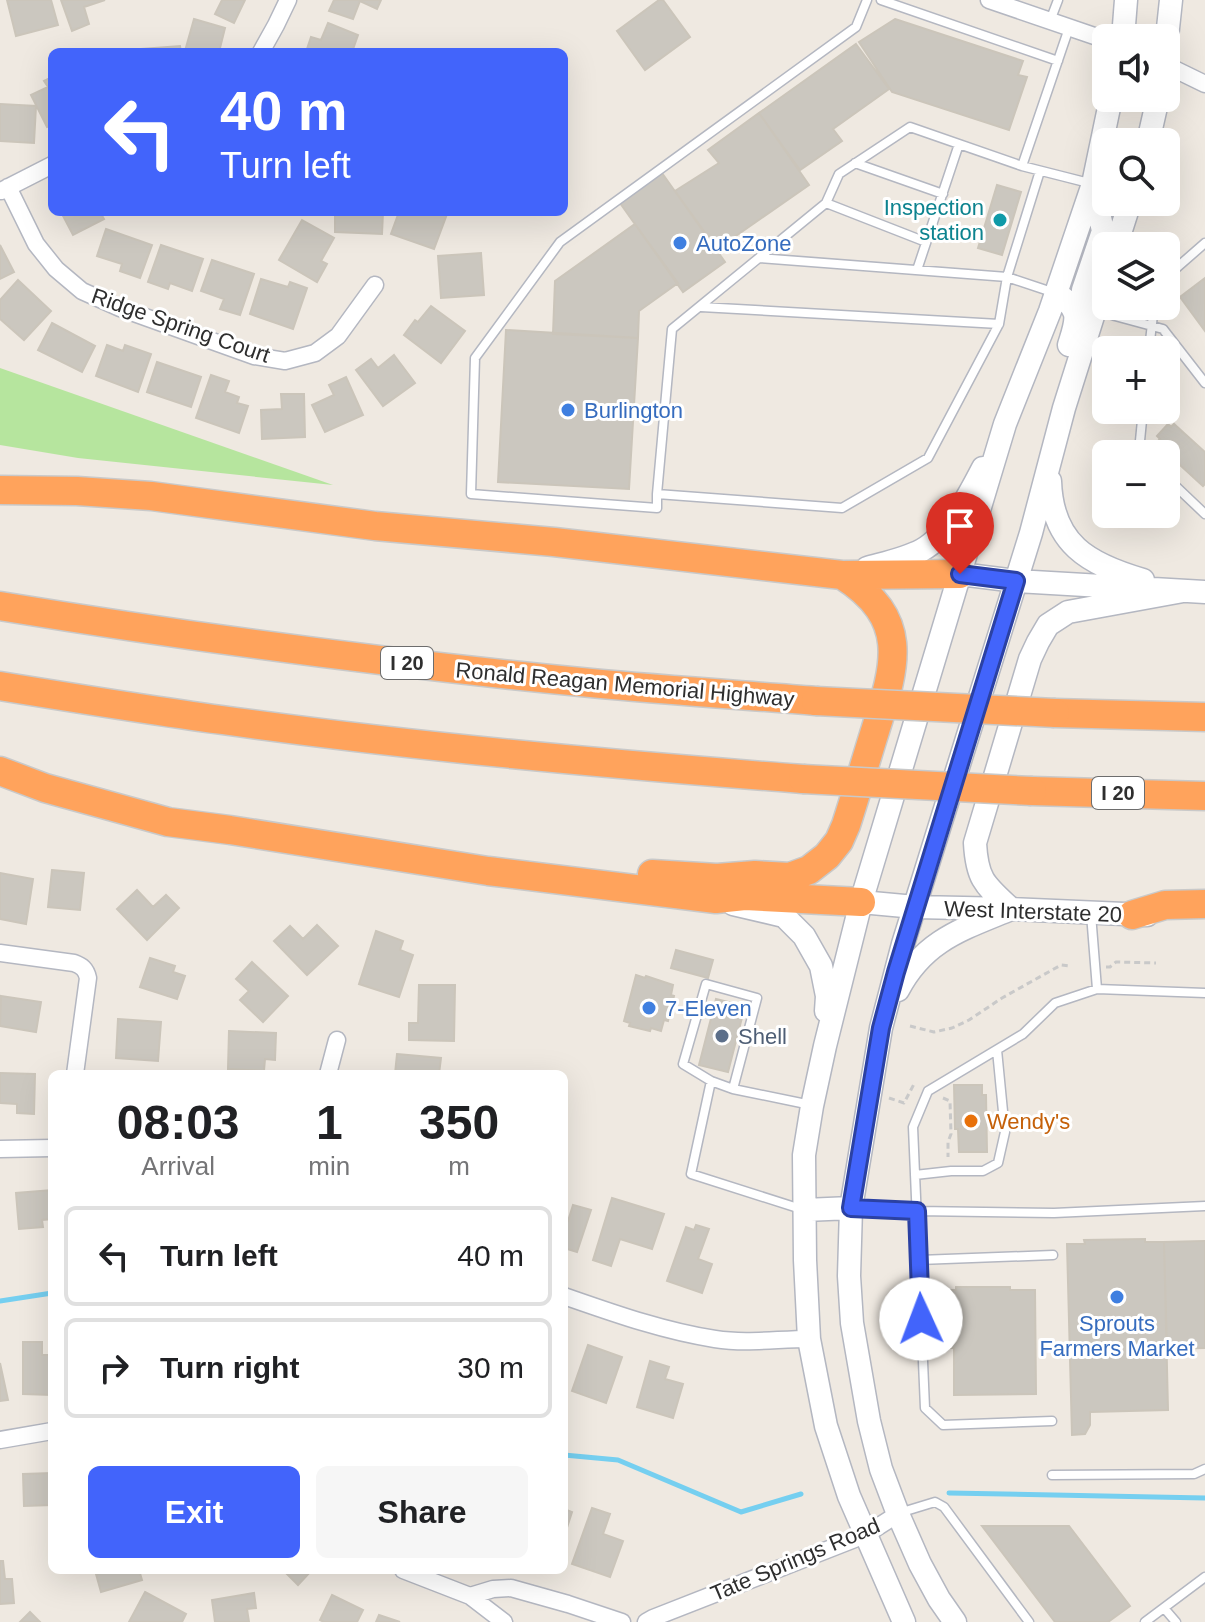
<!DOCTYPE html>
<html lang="en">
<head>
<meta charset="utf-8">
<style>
  :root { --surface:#fff; --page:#f6f6f6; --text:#202124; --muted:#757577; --line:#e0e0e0; --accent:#4264fb }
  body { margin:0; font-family:Helvetica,sans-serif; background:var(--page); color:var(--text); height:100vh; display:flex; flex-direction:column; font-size:30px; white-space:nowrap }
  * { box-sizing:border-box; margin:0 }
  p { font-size:26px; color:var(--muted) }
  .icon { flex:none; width:44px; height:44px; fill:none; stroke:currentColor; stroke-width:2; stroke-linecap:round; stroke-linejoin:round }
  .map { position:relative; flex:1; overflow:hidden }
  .drawer { position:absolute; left:48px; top:1070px; width:520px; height:504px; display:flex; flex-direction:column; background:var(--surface); border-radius:12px; box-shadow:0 8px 32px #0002 }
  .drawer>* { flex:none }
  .top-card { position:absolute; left:48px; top:48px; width:520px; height:168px; border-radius:12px; box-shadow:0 8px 32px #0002; background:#4264fb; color:#fff; overflow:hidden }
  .tools { position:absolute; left:1092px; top:24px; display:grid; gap:16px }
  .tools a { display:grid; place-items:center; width:88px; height:88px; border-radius:12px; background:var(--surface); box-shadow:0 8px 32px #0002; font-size:40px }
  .pin { position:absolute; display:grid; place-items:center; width:68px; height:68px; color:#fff; margin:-82px -34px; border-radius:50% 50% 50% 0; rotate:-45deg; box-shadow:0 0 8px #0007 }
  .pin .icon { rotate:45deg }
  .me { position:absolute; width:88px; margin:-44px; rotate:358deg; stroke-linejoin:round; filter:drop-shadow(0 0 6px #0008) }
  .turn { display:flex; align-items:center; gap:28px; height:168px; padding:0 40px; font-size:36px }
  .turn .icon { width:104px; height:104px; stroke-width:2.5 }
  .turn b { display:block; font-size:56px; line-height:68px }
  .eta { display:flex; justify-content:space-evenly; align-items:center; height:136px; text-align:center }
  .eta b { font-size:48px; font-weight:600; line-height:56px }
  .cta { display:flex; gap:16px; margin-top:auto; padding:16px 40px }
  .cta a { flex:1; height:92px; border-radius:12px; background:var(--accent); color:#fff; font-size:32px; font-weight:600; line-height:92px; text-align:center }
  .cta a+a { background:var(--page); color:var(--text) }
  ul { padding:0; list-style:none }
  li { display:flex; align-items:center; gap:24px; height:100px; margin:0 16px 12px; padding:0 24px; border:4px solid var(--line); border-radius:12px }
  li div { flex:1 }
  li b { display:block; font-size:30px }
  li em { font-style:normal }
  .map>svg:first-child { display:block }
</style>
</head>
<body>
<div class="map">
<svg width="1205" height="1622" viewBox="0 0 1205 1622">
  <rect width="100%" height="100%" fill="#efe9e1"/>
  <path fill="#b6e59e" d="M0 368 333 485 78 458 0 445Z"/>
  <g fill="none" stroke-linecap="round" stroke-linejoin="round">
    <path stroke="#75cff0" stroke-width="5" d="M0 1301 52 1293
      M564 1455 618 1460 741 1512 801 1494
      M949 1493 1205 1498"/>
  </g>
  <path fill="#cbc7bf" stroke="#cbc5ba" stroke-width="2" d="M7 0H51L58 25 16 36Z
    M61 0H105L84 7 89 24 72 31Z
    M222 0H245L234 23 215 14Z
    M334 0H381L377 9 360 1 353 19 329 11Z
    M659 0H663L690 37 645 70 617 31Z
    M194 19 225 28 219 52 185 51Z
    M895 19 1023 61 1018 75 1027 77 1009 130 892 92 859 42Z
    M328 23 358 35 352 52H306L311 37 321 40Z
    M856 44 889 89 833 129 842 141 800 170 759 113Z
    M180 46 181 52H142V49Z
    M52 77V125L47 127 31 95 48 87 44 81Z
    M0 104 36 106 34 143 0 141Z
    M759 113 809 185 717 249 675 191 719 163 708 150Z
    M662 173 725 262 683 292 620 203Z
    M997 185 1021 192 1002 255 978 248Z
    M61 212H100L104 219 73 235Z
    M335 212H383L382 234 335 232Z
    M399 212H441L447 214 434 249 391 234Z
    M302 220 334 238 321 261 327 264 317 282 279 260Z
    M635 224 678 283 639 311 638 338 553 334 555 281Z
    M106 229 152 245 140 278 120 271 122 264 97 256Z
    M0 245 14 272 0 279Z
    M161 245 203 259 192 291 170 283 168 289 148 282Z
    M481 253 484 295 441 298 438 256Z
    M212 260 254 274 240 315 220 309 224 299 201 291Z
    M1205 278V331L1180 297Z
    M261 279 288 287 290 282 307 288 293 329 250 314Z
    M18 280 51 311 24 340 0 319V300Z
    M431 306 465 331 441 363 404 335 415 320 418 322Z
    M52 323 95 346 82 372 38 350Z
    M506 330 638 338 629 489 498 482Z
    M107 345 123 351 125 345 151 354 138 392 96 376Z
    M394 355 415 383 383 406 356 370 371 359 378 368Z
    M157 362 201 377 191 407 147 392Z
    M211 375 229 381 225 392 239 397 237 403 248 406 239 433 196 418Z
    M346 377 363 415 325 432 312 405 334 395 329 385Z
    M281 394H304L305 437 262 439 261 410 282 409Z
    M1168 424 1171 427 1174 424 1205 452V484L1203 486 1156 443 1160 439 1157 436Z
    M52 870 84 873 80 910 48 907Z
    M0 873 33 879 26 924 0 919Z
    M137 890 153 907 166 895 179 908 147 940 117 909Z
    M317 925 338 946 307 975 274 941 290 926 303 939Z
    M376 931 403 941 400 950 413 955 399 997 359 984Z
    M676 950 713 960 708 978 671 968Z
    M150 958 175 966 173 972 185 976 177 999 140 987Z
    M252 962 288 996 263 1022 240 1000 249 991 236 979Z
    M636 975 645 978 646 976 673 985 671 995 674 996 668 1021 664 1020 661 1031 651 1028 650 1031 629 1026 630 1023 624 1021Z
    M419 985H455L454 1041 409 1040V1023H418Z
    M1 996 41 1002 36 1032 0 1026Z
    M716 999 745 1006 728 1072 699 1065Z
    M118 1019 161 1022 158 1061 116 1058Z
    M229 1031 276 1033 275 1060 265 1059 264 1071 228 1069Z
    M397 1054 441 1058 439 1074H395Z
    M0 1073 35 1074 34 1114 17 1113V1104L0 1103Z
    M954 1085H982V1095H986L987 1152H959L958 1129H955Z
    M52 1190V1219L42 1220 43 1227 19 1229 16 1193Z
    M612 1198 664 1214 652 1249 620 1239 611 1266 593 1260Z
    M573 1205 591 1210 577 1252 564 1248V1220L568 1221Z
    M696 1225 709 1229 698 1259 712 1264 702 1293 667 1281 686 1227 694 1230Z
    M1145 1239V1242H1164L1168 1410 1090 1412V1425L1085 1434 1072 1435 1067 1244H1085L1084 1240Z
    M1205 1241V1348L1167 1349 1164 1242Z
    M956 1287H1010V1290H1035L1036 1394 954 1395V1348H951V1290H956Z
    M23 1342H42V1355H52V1395L23 1394Z
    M588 1345 622 1357 606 1403 572 1391Z
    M650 1361 669 1367 665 1379 683 1384 673 1418 637 1407Z
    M0 1363 8 1400 0 1401Z
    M52 1473V1505L24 1506 23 1474Z
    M592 1508 610 1514 603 1534 623 1541 610 1577 572 1564Z
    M564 1509 572 1512 564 1537Z
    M982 1526H1069L1130 1606 1108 1622H1055Z
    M0 1561H3L5 1579H12L14 1603 0 1604Z
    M105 1570H139L142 1580 101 1592 96 1574 105 1572Z
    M283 1570H312L298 1585Z
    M145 1592 186 1614 182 1622H129Z
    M254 1593 256 1608 247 1609 249 1622H215L212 1600Z
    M332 1595 363 1610 357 1622H324L320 1620Z
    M30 1612 40 1622H20Z
    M379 1615 400 1622H376Z"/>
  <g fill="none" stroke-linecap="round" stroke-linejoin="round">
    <g stroke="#b4b7c1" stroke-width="11">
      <path id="lane" d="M881 0 1058 61
        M1050 21 1058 0
        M1069 28 1022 166 1089 183
        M855 163 943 194
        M1040 171 1007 277 1055 293
        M826 203 926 242
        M760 258 1007 277 999 324 928 458 842 508 657 494V508L471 494 475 358 560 242 856 27 867 0
        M917 270 959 144
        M1166 277 1205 243
        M701 307 999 324
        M1099 310 1115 316 1163 329 1205 383
        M1149 350 1154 306
        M1142 454 1139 451 1143 410
        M1166 477 1205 514
        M657 494 672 329 826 203 839 174 910 127 1022 166
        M1091 914 1097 989
        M711 1081 683 1064 706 984 757 998 733 1089
        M915 1175 951 1171H983L998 1163 1005 1132 997 1050
        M852 1208 917 1211 1054 1213 1205 1206
        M801 1209 691 1174 711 1081 733 1089 811 1105
        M919 1260 1053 1255
        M1052 1421 943 1425 925 1408 913 1127 928 1091 1023 1034 1055 1003 1097 989 1205 993
        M1052 1475 1194 1474 1205 1469
        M899 1513 935 1502 944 1507 1029 1622
        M1164 1608 1176 1622
        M1145 1622 1205 1577"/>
    </g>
    <g stroke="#b4b7c1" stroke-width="19">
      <path id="street" d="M989 0 1106 40
        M261 52 276 25 288 0
        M1166 65 1205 84
        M8 187 36 244 56 269 82 291 120 308 254 356 285 361 315 353 338 336 375 285
        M1 191 52 165
        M0 953 74 963C82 966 86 969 88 978L75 1074
        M328 1074 337 1040
        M0 1149 52 1148
        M564 1296C613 1313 663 1331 715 1339 746 1344 778 1339 809 1339
        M0 1440 52 1431
        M403 1570 470 1596 504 1622
        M470 1596 493 1589 511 1588 568 1604 622 1622
        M646 1622 653 1618 865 1535 898 1514"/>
    </g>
    <g stroke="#b4b7c1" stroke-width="25">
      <path id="secondary" d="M1123 38 1126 0
        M1166 47 1171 0
        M1148 142 1158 98
        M1093 185 1103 231 1083 290 1085 299 1095 308
        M1116 246 1130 202
        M1056 293C1082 310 1077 319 1069 345
        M1050 481C1052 544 1088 564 1143 580
        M867 568C885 563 905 559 922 550 948 536 969 495 983 468
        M960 574 1016 581 1205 592
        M861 902 915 907 1011 909 1147 915
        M733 904 784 916 804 936 821 966 827 996 826 1011
        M898 990C924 940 963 929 1011 909 985 885 977 880 975 843L1030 659 1038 642 1048 625 1068 612 1183 591
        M805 1210 851 1208
        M904 1622 849 1496 826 1426 809 1339 805 1260 804 1155 812 1106 825 1046 861 902 1005 424 1050 311 1093 184 1111 98
        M955 1622 939 1599 920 1564 898 1514 881 1469 869 1421 852 1323 849 1276 851 1208 881 1028 903 944 1031 533 1064 408 1106 275"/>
    </g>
    <g stroke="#c9c9c9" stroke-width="31">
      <path id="highway" d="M0 490 77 491 151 496 375 526 554 542 842 575 960 574
        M0 606C196 638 393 664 591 683 666 690 741 695 816 701
        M0 686C74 698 148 710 222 720 415 747 609 764 803 779
        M1055 713 1205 717
        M0 771 45 788 168 822 230 830 488 871 716 899 745 896 861 902
        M1032 791 1205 796
        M652 874 717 878 755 875 790 877 809 870 827 856 839 841 846 825C856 794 865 763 875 731 896 664 911 619 842 575
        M1132 915 1165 905 1205 904"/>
    </g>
    <path stroke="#c9c9c9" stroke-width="3" stroke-dasharray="6 4" stroke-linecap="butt" d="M1106 967H1110L1116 962 1156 963
      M910 1026 934 1032 952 1028 969 1020 1002 998 1061 965 1070 966
      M889 1098 904 1103 914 1084
      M943 1098 950 1101 951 1134 948 1142V1157"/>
    <use href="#lane" stroke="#fff" stroke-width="8"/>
    <use href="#street" stroke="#fff" stroke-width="16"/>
    <use href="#secondary" stroke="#fff" stroke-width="22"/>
    <use href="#highway" stroke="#ffa35c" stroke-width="28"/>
    <g stroke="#c9c9c9" stroke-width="31" stroke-linecap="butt">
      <path id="highway-bridge" d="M816 701 1055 713
        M803 779 1032 791"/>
    </g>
    <use href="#highway-bridge" stroke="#ffa35c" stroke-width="28"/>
  </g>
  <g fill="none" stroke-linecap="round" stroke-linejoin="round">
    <g stroke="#2b41a3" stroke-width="20">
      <path id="route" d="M921 1319 917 1211 851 1208 881 1028 896 972 1016 581 960 574"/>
    </g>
    <use href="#route" stroke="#4264fb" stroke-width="14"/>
  </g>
  <circle fill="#0f9aa8" stroke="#fff" stroke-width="3" cx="1000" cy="220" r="8"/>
  <g fill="#3f7fe0" stroke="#fff" stroke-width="3">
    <circle cx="680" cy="243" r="8"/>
    <circle cx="568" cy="410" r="8"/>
    <circle cx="649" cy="1008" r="8"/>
    <circle cx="1117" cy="1297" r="8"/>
  </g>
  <circle fill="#5c6f8a" stroke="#fff" stroke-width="3" cx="722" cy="1036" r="8"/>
  <circle fill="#e8710a" stroke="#fff" stroke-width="3" cx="971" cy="1121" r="8"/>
  <g text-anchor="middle" stroke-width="6" stroke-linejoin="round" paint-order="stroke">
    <g fill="#fff" stroke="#6d6d6d" stroke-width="2">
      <rect x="381" y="647" width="52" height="32" rx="6"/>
      <rect x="1092" y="777" width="52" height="32" rx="6"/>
    </g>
    <g font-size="20" font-weight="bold" fill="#2e2e2e">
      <text x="407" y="670">I 20</text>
      <text x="1118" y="800">I 20</text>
    </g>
    <g font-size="22" fill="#0d838f" stroke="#fff" text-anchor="end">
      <text x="984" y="215">Inspection<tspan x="984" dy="25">station</tspan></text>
    </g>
    <g font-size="22" fill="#366cbe" stroke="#fff" text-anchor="start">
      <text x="696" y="251">AutoZone</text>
      <text x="584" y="418">Burlington</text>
      <text x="665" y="1016">7-Eleven</text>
      <text x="1117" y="1331" text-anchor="middle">Sprouts<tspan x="1117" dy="25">Farmers Market</tspan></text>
    </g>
    <g font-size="22" fill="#2e2e2e" stroke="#fff">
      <text transform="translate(181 325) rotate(19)" y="8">Ridge Spring Court</text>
      <text transform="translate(625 684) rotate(5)" y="8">Ronald Reagan Memorial Highway</text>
      <text transform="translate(1033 911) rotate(2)" y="8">West Interstate 20</text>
      <text transform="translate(795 1559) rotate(-23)" y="8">Tate Springs Road</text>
    </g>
    <g font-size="22" fill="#4e5e75" stroke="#fff" text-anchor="start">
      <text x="738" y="1044">Shell</text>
    </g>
    <g font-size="22" fill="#c56008" stroke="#fff" text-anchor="start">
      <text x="987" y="1129">Wendy's</text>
    </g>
  </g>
</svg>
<div class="tools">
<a><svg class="icon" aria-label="sound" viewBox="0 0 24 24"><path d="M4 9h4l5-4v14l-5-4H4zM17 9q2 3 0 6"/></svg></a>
<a><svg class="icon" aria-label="search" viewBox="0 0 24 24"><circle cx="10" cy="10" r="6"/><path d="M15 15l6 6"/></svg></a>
<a><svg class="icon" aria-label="layers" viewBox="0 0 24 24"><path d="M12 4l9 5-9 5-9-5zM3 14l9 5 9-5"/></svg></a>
<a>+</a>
<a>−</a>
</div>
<div class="pin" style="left:960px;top:574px;background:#d93025"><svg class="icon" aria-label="arrive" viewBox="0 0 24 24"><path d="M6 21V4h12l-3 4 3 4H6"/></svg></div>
<svg class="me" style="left:921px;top:1319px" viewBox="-20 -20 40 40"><circle r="19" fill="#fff"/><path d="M0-13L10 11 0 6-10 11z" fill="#4264fb"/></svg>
<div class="top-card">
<div class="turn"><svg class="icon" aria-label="left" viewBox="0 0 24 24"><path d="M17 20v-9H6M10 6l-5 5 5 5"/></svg><div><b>40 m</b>Turn left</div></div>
</div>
<section class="drawer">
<div class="eta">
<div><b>08:03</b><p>Arrival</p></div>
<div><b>1</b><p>min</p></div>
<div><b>350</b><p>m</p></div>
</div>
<ul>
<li><svg class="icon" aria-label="left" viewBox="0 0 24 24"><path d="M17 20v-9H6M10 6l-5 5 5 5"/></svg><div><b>Turn left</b></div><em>40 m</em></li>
<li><svg class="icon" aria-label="right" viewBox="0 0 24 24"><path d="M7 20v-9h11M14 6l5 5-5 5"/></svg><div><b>Turn right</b></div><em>30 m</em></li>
</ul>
<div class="cta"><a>Exit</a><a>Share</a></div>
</section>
</div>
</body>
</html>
